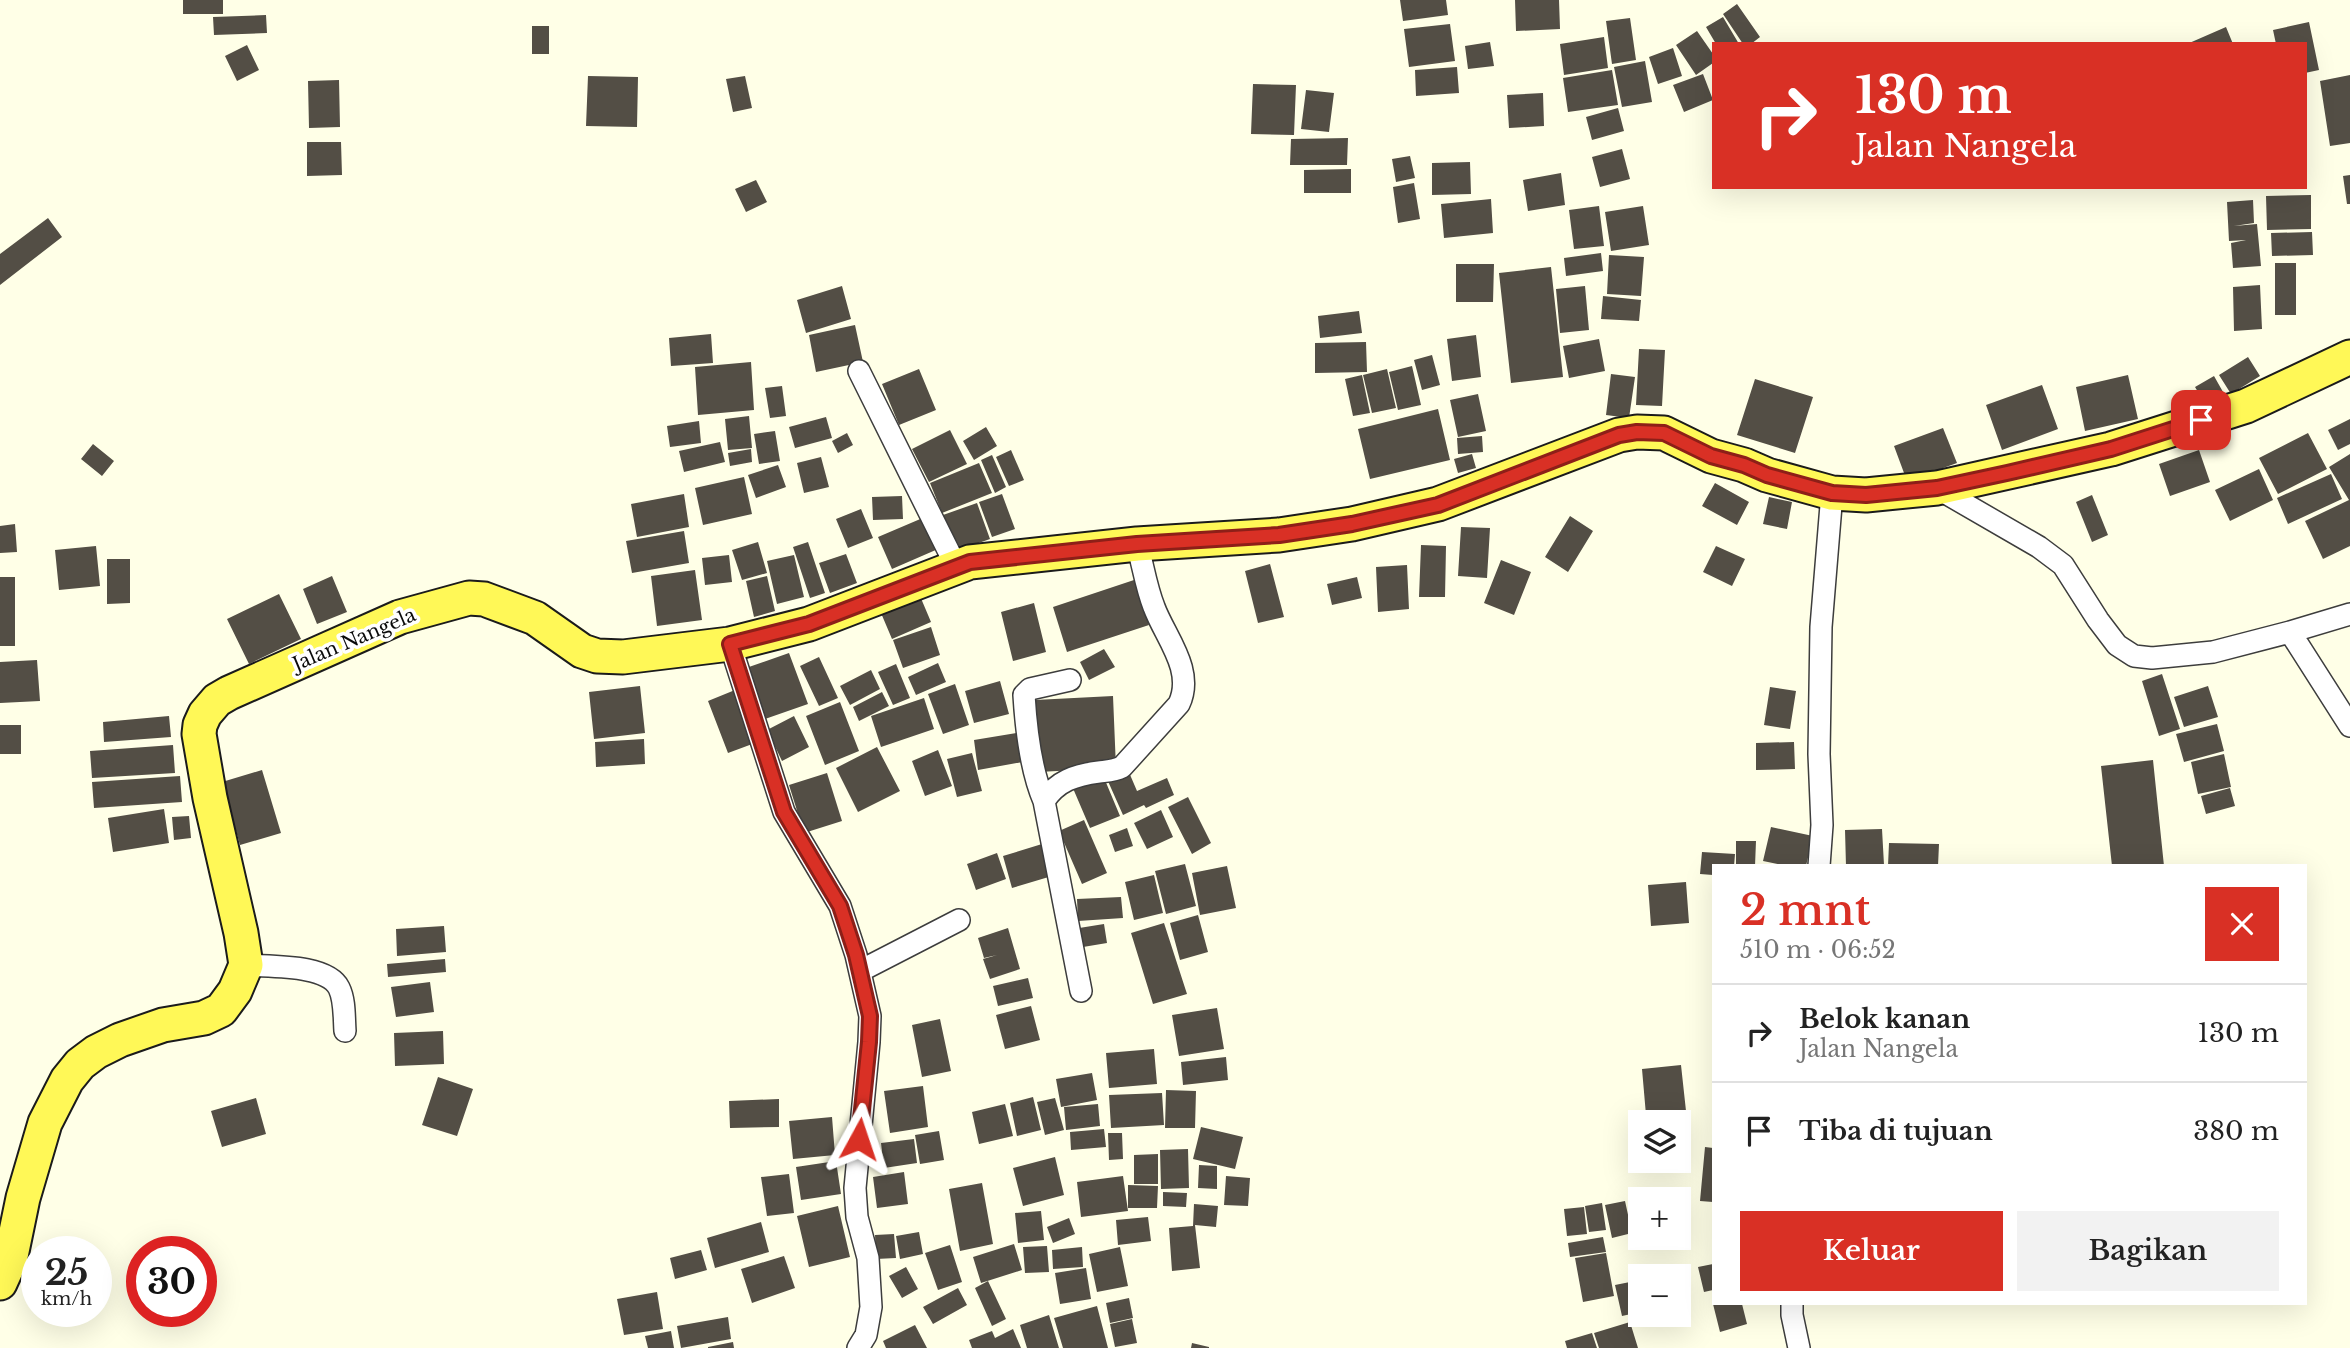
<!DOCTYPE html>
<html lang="id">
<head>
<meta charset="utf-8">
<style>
  :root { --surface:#fff; --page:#f2f2f2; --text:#222; --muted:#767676; --line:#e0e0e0; --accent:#d93025 }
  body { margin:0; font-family:"Libre Baskerville",serif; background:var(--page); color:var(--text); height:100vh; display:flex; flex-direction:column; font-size:26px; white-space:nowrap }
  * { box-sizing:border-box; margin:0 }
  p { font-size:23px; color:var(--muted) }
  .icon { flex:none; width:38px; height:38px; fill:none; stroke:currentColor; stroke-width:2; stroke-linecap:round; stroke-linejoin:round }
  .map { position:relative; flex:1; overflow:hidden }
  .sheet { position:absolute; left:1712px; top:864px; width:595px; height:441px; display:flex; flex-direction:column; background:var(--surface); border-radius:0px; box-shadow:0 7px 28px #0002 }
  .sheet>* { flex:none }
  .hud { position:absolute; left:1712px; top:42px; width:595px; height:147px; border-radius:0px; box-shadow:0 7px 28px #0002; background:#d93025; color:#fff; overflow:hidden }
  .buttons { position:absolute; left:1628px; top:1110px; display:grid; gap:14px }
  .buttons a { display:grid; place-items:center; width:63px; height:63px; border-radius:0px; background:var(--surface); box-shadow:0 7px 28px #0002; font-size:35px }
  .speed { position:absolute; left:21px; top:1236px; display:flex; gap:14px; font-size:35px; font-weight:700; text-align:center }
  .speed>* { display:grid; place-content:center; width:91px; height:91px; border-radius:50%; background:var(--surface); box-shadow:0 7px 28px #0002; line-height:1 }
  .speed small { font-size:18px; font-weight:400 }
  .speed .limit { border:10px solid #d22; background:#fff; color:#111 }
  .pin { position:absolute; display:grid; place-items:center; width:60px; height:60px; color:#fff; margin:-30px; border-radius:14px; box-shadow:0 4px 10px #0006 }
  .me { position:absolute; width:77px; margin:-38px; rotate:5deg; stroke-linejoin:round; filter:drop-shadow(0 0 5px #0008) }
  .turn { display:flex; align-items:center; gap:24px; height:147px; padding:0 28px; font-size:32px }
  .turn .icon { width:91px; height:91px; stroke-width:2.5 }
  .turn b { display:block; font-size:49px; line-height:60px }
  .round { display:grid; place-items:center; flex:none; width:74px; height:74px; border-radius:0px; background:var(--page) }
  .headline { display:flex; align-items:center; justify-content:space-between; height:119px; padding:0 28px }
  h1 { font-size:42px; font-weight:600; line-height:52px; color:var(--accent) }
  .action { display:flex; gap:14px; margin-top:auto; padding:14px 28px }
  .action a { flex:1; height:80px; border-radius:0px; background:var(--accent); color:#fff; font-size:28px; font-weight:600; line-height:80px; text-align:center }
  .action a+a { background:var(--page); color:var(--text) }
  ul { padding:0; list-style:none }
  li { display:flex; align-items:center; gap:21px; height:98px; padding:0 28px; border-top:2px solid var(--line) }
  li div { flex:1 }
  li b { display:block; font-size:26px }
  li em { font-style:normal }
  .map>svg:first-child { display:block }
</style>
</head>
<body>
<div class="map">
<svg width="2350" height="1348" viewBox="0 0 2350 1348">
  <rect width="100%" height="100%" fill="#ffffe7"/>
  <path fill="#534e45" d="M183 0H223V14H183Z
    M1400 0H1446L1448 15 1403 21Z
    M1515 0H1559L1560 29 1516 31Z
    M1737 4 1760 37 1751 44H1743L1723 14Z
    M266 15 267 33 214 35 213 17Z
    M1723 17 1739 44H1716L1706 27Z
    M1630 18 1636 60 1612 64 1606 21Z
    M2309 22 2319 70 2305 73V44H2276L2273 30Z
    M1450 24 1455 61 1409 67 1404 29Z
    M532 26H549V54H532Z
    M2226 27 2233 44H2187Z
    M1697 31 1713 54V63L1696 75 1676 45Z
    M1604 37 1608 68 1564 75 1560 44Z
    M1490 42 1494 66 1468 69 1465 46Z
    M247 45 259 70 237 81 225 56Z
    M1673 48 1682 76 1658 84 1649 57Z
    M1645 61 1652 102 1622 107 1614 67Z
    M1457 67 1459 93 1416 96 1415 70Z
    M1612 70 1618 105 1568 112 1563 78Z
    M1703 74 1713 100 1684 112 1673 85Z
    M2350 75V143L2330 146 2320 81Z
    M588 76 638 77 637 127 586 126Z
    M745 76 752 108 733 112 726 79Z
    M339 80 340 127 309 128 308 81Z
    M1253 84 1296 85 1294 135 1251 134Z
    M1306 90 1334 93 1329 132 1301 129Z
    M1543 93 1544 126 1509 128 1507 95Z
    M1618 108 1624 131 1592 140 1586 117Z
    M1348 138 1347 165H1290L1291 139Z
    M307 142H341L342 175 307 176Z
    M1622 149 1630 179 1600 187 1592 157Z
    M1410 156 1415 178 1396 182 1392 159Z
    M1470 162 1471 194 1432 195V163Z
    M1351 169V193H1304V170Z
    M1561 173 1565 205 1528 211 1523 180Z
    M2350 175V204H2347L2343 176Z
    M756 180 767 202 746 212 735 189Z
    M1414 183 1420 219 1398 223 1393 187Z
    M2311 195V229L2267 230 2266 196Z
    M1491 199 1493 233 1444 238 1441 204Z
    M2253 200 2254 223 2234 226 2257 224 2261 266 2233 268 2231 243 2246 240 2229 241 2227 202Z
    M1599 206 1604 246 1574 249 1569 210Z
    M1643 206 1649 245 1611 251 1605 212Z
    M48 218 62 237 0 285V254Z
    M2312 232 2313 255 2272 256 2271 233Z
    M1601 253 1603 271 1566 276 1564 258Z
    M1609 255 1644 257 1641 296 1607 294Z
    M2275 263H2296V315H2275Z
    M1456 264H1494L1493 302H1456Z
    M1551 267 1563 377 1511 383 1499 273Z
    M2260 285 2262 329 2234 331 2233 287Z
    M842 286 851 319 806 333 797 300Z
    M1585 286 1589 330 1560 333 1556 289Z
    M1603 296 1641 300 1639 321 1601 319Z
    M1359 311 1362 333 1320 338 1318 316Z
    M855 325 863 362 816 372 809 335Z
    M711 334 713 363 671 366 669 338Z
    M1476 335 1481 377 1452 381 1447 339Z
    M1599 339 1605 371 1569 378 1563 346Z
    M1366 342 1367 372 1315 373V343Z
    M1639 349 1665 350 1662 406 1636 405Z
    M1432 355 1440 385 1422 390 1414 360Z
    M2248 357 2260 376 2231 394 2219 375Z
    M751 362 754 410 698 415 695 367Z
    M1412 366 1421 405 1398 410 1389 372Z
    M919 369 936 410 899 425 882 384Z
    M1387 369 1396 408 1372 413 1363 375Z
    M1611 374 1635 377 1629 418 1606 415Z
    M1362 375 1370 413 1353 416 1345 379Z
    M2128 375 2138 419 2085 431 2076 387Z
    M2214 376 2227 399 2209 410 2195 387Z
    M1755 379 1813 397 1795 453 1737 435Z
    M2042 385 2058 429 2002 450 1986 405Z
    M782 386 786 416 770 418 765 388Z
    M1478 394 1486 431 1458 437 1450 400Z
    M1438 409 1450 460 1370 479 1358 429Z
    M749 416 752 448 728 450 725 419Z
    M826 417 832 438 795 448 789 427Z
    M2350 419V444L2338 450 2328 430Z
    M699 421 701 443 670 447 667 426Z
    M986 427 997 446 974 460 963 441Z
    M1943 428 1957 463 1907 481 1894 446Z
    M950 430 967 464 929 482 912 449Z
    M775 431 780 461 759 464 754 434Z
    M847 433 853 445 838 453 832 441Z
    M2308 433 2327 469 2278 494 2259 458Z
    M1482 436 1483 452 1458 454 1457 438Z
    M720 442 725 462 684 472 679 451Z
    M93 444 114 461 102 476 81 459Z
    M751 449 752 462 730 466 728 453Z
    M1011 450 1024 480 1009 486 996 457Z
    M2199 450 2210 482 2170 496 2159 464Z
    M1472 454 1476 468 1458 473 1454 459Z
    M2350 454V546L2323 559 2305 521 2349 500 2329 467Z
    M992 455 1006 487 995 493 981 460Z
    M821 457 829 487 804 493 797 463Z
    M979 463 992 493 942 513 930 483Z
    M778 465 786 487 756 498 748 475Z
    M2259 469 2273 500 2230 521 2215 490Z
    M2331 474 2342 499 2288 524 2277 498Z
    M744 477 752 514 703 525 695 488Z
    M1715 483 1749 502 1737 525 1702 506Z
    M684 494 689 527 637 537 631 504Z
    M1002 494 1015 529 992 537 979 502Z
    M2092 495 2108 535 2092 542 2076 502Z
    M902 496 903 519 873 520 872 497Z
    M1769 497 1792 502 1787 529 1763 524Z
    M977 503 990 539 956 551 943 515Z
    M861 509 873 538 848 548 836 519Z
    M1570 516 1593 531 1568 572 1545 557Z
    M925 517 938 549 892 569 878 537Z
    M15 524 17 552 0 553V526Z
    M1461 527 1490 528 1487 578 1458 576Z
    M684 531 689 563 632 573 626 541Z
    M758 542 767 573 742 580 732 550Z
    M808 542 825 593 810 598 793 547Z
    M1421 545 1446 546 1445 597H1419Z
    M96 546 100 586 59 590 55 550Z
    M1716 546 1745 559 1732 586 1703 572Z
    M846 554 857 583 830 593 819 563Z
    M729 555 732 582 705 585 702 558Z
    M794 555 804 597 777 604 767 561Z
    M107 559H130V603L107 604Z
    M1501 560 1531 572 1514 615 1484 603Z
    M1270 564 1284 617 1258 623 1245 571Z
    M1407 565 1409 609 1378 612 1376 567Z
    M695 570 702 620 657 626 651 576Z
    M332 576 347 612 317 624 303 589Z
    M767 576 775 611 754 617 746 581Z
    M0 577H15V646H0Z
    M1357 577 1362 598 1332 605 1327 584Z
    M1134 580 1149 625 1067 652 1053 607Z
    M279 594 301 639 249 664 227 619Z
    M920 596 931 622 892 639 881 613Z
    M1034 603 1046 652 1013 661 1001 612Z
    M931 627 940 655 903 668 893 640Z
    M1104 649 1115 667 1089 680 1080 662Z
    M789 653 808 704 765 719 746 668Z
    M819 657 838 698 819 706 800 666Z
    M37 660 40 701 0 703V662Z
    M938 663 946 682 916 695 908 677Z
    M896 664 910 698 893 705 878 672Z
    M871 670 880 689 850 705 840 686Z
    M2162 674 2180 729 2159 736 2142 681Z
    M1000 681 1009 714 974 723 965 691Z
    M955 684 969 725 943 734 928 694Z
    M640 686 645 733 594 739 589 692Z
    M2208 686 2218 717 2184 727 2174 697Z
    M1770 687 1796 691 1790 729 1764 725Z
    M735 690 755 743 728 753 708 701Z
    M882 692 889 706 859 721 853 707Z
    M1113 696 1116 768 1038 772 1035 700Z
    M924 698 934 729 881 747 871 716Z
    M840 702 859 751 825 765 806 716Z
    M169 716 171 737 104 742 103 722Z
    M794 716 809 747 782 761 767 730Z
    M2217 724 2224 751 2184 762 2176 734Z
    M0 725H21V754H0Z
    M1023 732 1028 761 978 770 974 740Z
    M644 739 645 764 596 767 595 742Z
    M1794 742 1795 769 1756 770V743Z
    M173 745 175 773 92 778 90 751Z
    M877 747 900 791 858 812 836 768Z
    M938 750 952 786 925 796 912 761Z
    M972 753 982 791 957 797 947 759Z
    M2224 754 2231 787 2198 794 2191 762Z
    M2153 760 2164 866H2112L2101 766Z
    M262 770 281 833 240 845 222 782Z
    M1128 770 1137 791 1167 778 1174 795 1146 808 1144 805 1123 815 1107 779Z
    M827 773 842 821 804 833 789 785Z
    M1102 773 1120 816 1090 828 1072 786Z
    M180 776 182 802 94 808 92 782Z
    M2230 788 2235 806 2206 814 2201 796Z
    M1188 797 1211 843 1192 854 1168 807Z
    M164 809 169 843 113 852 108 818Z
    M1161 810 1173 837 1147 849 1134 823Z
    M189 816 191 838 174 840 172 817Z
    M1084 820 1107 873 1082 884 1059 831Z
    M1771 827 1813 836 1806 866H1787L1763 861Z
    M1127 828 1133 846 1115 852 1109 835Z
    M1882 829 1884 865 1846 866 1845 830Z
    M1736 841H1756L1755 866H1736Z
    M1889 843 1939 844 1938 866H1888Z
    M1042 844 1052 876 1012 888 1003 856Z
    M1702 852 1735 854 1734 866H1713V875L1700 874Z
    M997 853 1006 879 976 890 967 864Z
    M1185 864 1196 906 1166 914 1155 871Z
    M1227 866 1236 908 1200 915 1192 873Z
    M1154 875 1163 913 1134 920 1125 882Z
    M1686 882 1689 923 1651 926 1648 885Z
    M1121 897 1123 918 1078 921 1077 899Z
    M1198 915 1208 952 1180 960 1170 923Z
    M1164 923 1187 994 1153 1004 1131 933Z
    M1104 924 1107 943 1077 948 1073 929Z
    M444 926 446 952 397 956 396 929Z
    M1008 928 1020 969 990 979 983 959 997 955 984 958 978 938Z
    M445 959 446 972 388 977 387 964Z
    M1028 978 1033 998 998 1006 993 986Z
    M430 982 434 1012 396 1017 391 987Z
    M1031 1006 1040 1040 1005 1049 996 1015Z
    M1217 1008 1224 1049 1179 1056 1172 1015Z
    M940 1019 951 1071 922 1077 912 1025Z
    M443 1031 444 1064 395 1066 394 1033Z
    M1154 1049 1157 1084 1109 1088 1106 1053Z
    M1226 1057 1228 1080 1183 1085 1181 1062Z
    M1681 1065 1686 1111 1646 1115 1642 1069Z
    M1092 1073 1097 1100 1061 1107 1056 1079Z
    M438 1077 473 1089 457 1136 422 1125Z
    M923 1086 928 1127 890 1133 884 1091Z
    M1166 1090 1196 1091 1195 1128H1165Z
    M1162 1093 1164 1125 1111 1128 1109 1095Z
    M1033 1097 1041 1130 1017 1136 1010 1103Z
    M256 1098 266 1134 222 1147 211 1111Z
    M1055 1098 1064 1130 1045 1135 1037 1102Z
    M779 1099V1127L730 1128 729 1101Z
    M1005 1104 1013 1136 979 1144 972 1112Z
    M1098 1104 1100 1126 1066 1130 1064 1107Z
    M832 1117 835 1155 793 1159 789 1121Z
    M1201 1127 1243 1137 1235 1169 1193 1159Z
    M1104 1129 1106 1147 1071 1150 1070 1132Z
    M939 1131 944 1160 920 1164 915 1135Z
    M1108 1133H1122L1123 1159 1109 1160Z
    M914 1139 917 1163 884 1168 881 1143Z
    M1705 1147 1713 1148V1202L1700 1201Z
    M1188 1149 1189 1188 1161 1189 1160 1150Z
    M1158 1154V1184H1134V1155Z
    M1055 1157 1064 1195 1023 1206 1013 1168Z
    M836 1161 841 1194 801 1200 796 1167Z
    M1199 1165 1217 1166V1189L1198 1188Z
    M904 1172 908 1204 877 1208 873 1177Z
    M789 1174 794 1213 767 1216 761 1177Z
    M1123 1176 1128 1211 1081 1217 1077 1182Z
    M1226 1176 1250 1178 1248 1206 1224 1205Z
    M982 1183 993 1244 960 1251 949 1189Z
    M1128 1185 1158 1186 1157 1208H1128Z
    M1163 1192 1187 1193 1186 1207 1163 1206Z
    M1625 1201 1632 1233 1612 1238 1605 1205Z
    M1602 1203 1606 1230 1589 1232 1585 1206Z
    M1194 1204 1218 1206 1216 1227 1195 1225 1200 1268 1172 1271 1169 1228 1193 1226Z
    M838 1206 850 1257 809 1267 797 1216Z
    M1584 1207 1587 1234 1567 1236 1564 1209Z
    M1041 1211 1044 1240 1018 1243 1015 1213Z
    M1148 1217 1151 1241 1118 1245 1116 1220Z
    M1069 1218 1075 1234 1053 1243 1047 1227Z
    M761 1222 769 1252 715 1268 707 1238Z
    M919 1232 923 1254 900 1259 896 1236Z
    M894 1234 896 1258 876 1259 875 1235Z
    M1603 1237 1606 1252 1570 1257 1568 1243Z
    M1014 1244 1022 1270 981 1283 973 1257Z
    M950 1245 962 1282 938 1290 925 1253Z
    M1047 1246 1049 1272 1025 1273 1023 1247Z
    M1082 1247 1083 1267 1053 1269 1052 1250Z
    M1120 1247 1128 1286 1097 1292 1089 1254Z
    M701 1250 707 1270 675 1279 670 1258Z
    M1606 1253 1614 1296 1583 1302 1575 1258Z
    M784 1256 795 1288 752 1303 741 1269Z
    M1713 1264V1290L1704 1292 1698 1267Z
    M906 1267 918 1289 902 1298 889 1276Z
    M1086 1268 1091 1299 1060 1304 1055 1273Z
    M1683 1268 1689 1296 1678 1298V1276H1658V1274Z
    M1640 1280V1312L1622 1316 1615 1285Z
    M988 1281 1006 1319 992 1326 975 1288Z
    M958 1288 967 1305 933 1324 923 1307Z
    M657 1292 663 1329 624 1335 617 1299Z
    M1129 1298 1133 1318 1110 1323 1106 1303Z
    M1713 1304H1742L1747 1324 1720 1332Z
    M1097 1306 1108 1348H1063L1054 1318Z
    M1049 1315 1059 1348H1027L1020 1325Z
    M728 1317 731 1339 681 1348 677 1326Z
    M1132 1319 1137 1343 1115 1347 1110 1324Z
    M1630 1322 1638 1348H1599L1594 1333Z
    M915 1325 927 1348H886L883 1341Z
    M1013 1329 1021 1348H972L969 1340 992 1331 995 1338Z
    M671 1331 674 1348H648L645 1336Z
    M1592 1333 1597 1348H1567L1565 1341Z
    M733 1342 734 1348H708V1347Z
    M1192 1343 1209 1347V1348H1191Z"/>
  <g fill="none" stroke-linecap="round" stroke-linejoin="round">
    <g stroke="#3d3d3d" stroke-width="24">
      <path id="street" d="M859 371 956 566
        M1937 488 2039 547 2063 565 2098 620 2117 645 2134 656 2152 658 2213 652 2290 632 2350 614
        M2290 632 2350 726
        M730 644 784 812 840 906 856 955 870 1016 869 1042 855 1188 857 1217 868 1258 871 1307 866 1335 858 1348
        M1070 680 1030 689 1024 695C1026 728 1031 771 1044 801L1081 991
        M1044 801C1057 781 1075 775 1099 772 1107 771 1114 771 1122 767L1179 704C1195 670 1165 637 1154 607 1146 587 1143 565 1137 544
        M1819 866 1822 825 1819 754 1821 627 1832 493
        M246 965C270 967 327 964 339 988 345 1000 344 1017 345 1031
        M860 971 959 920
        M1792 1304V1315L1799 1348"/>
    </g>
    <g stroke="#1b1b1b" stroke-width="37">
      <path id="primary" d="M0 1283 10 1261 23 1198 45 1123 67 1080 80 1064 96 1052 120 1040 163 1025 204 1018 221 1010 235 991 246 965 241 933 210 798 199 734 200 725 205 714 217 700 229 693 400 617 469 598 484 599 535 618 582 651 597 656 623 657 730 644 809 624 970 562 1137 544 1279 535 1352 524 1438 504 1619 435 1637 432 1664 433 1711 456 1744 465 1767 475 1832 493 1866 495 1937 488 2111 449 2246 406 2350 357"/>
    </g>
    <use href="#street" stroke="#fff" stroke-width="21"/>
    <use href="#primary" stroke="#fff857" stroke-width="33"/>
  </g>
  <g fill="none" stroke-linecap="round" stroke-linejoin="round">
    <g stroke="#8d1f18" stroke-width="18">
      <path id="route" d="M859 1139 869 1042 870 1016 856 955 840 906 784 812 730 644 809 624 970 562 1137 544 1279 535 1352 524 1438 505 1619 435 1637 432 1664 433 1711 456 1744 465 1767 475 1832 493 1866 495 1937 488 2007 473 2111 449 2201 420"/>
    </g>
    <use href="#route" stroke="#d93025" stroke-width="12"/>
  </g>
  <g text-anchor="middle" stroke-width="7" stroke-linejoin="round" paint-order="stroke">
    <g font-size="19" fill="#0a0a0a" stroke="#fff">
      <text transform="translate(354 639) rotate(-23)" y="7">Jalan Nangela</text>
    </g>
  </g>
</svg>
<div class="buttons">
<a><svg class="icon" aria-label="layers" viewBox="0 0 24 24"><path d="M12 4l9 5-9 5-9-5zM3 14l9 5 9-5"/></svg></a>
<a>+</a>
<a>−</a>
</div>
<div class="speed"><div>25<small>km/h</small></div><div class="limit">30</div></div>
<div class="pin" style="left:2201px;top:420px;background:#d93025"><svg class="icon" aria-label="arrive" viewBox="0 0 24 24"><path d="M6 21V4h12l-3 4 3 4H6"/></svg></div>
<svg class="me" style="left:859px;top:1139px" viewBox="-20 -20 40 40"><path d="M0-17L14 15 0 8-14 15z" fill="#d93025" stroke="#fff" stroke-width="4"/></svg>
<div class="hud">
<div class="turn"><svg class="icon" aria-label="right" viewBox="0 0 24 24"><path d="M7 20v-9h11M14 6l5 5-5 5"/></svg><div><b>130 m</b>Jalan Nangela</div></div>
</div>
<section class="sheet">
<div class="headline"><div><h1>2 mnt</h1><p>510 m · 06:52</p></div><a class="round" style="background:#d93025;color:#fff"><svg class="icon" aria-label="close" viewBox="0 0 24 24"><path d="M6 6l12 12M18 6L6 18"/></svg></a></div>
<ul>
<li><svg class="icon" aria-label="right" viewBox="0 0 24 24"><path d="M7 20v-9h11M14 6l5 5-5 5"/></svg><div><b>Belok kanan</b><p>Jalan Nangela</p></div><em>130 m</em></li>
<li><svg class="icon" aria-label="arrive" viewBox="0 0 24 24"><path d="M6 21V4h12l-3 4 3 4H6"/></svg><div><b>Tiba di tujuan</b></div><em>380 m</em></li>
</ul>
<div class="action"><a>Keluar</a><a>Bagikan</a></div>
</section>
</div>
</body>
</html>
